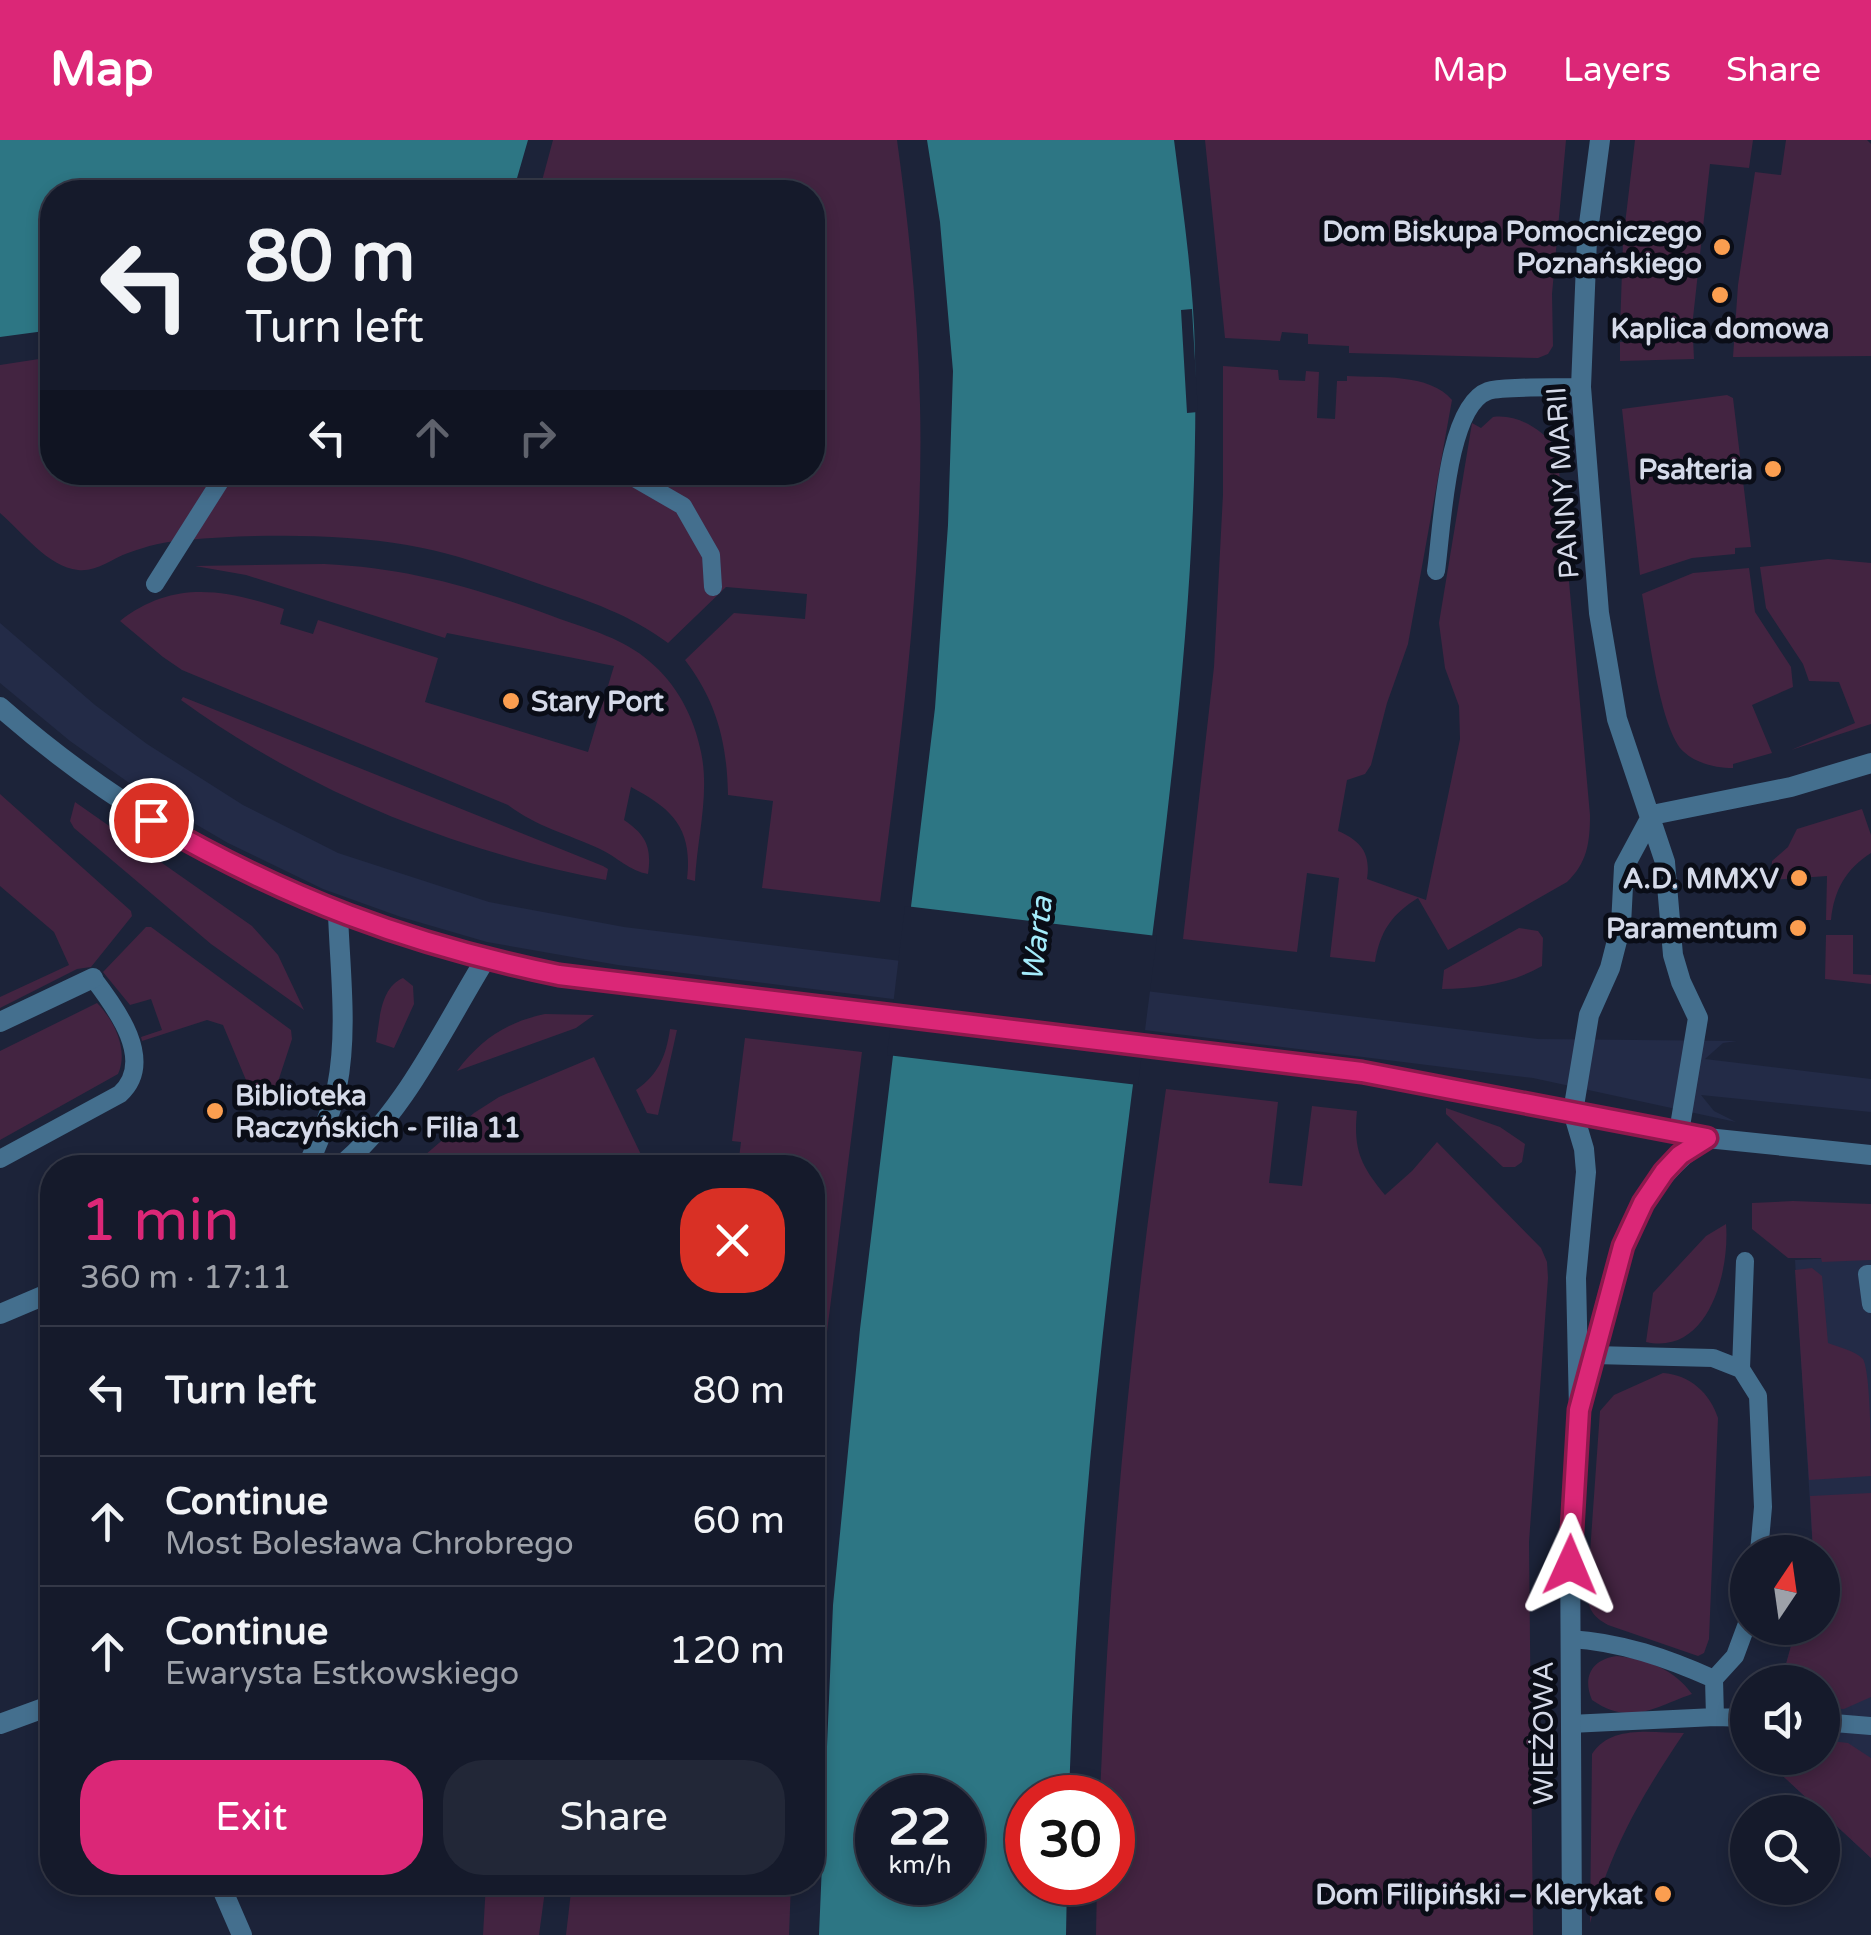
<!DOCTYPE html>
<html lang="en">
<head>
<meta charset="utf-8">
<style>
  :root { --surface:#151a2b; --page:#222737; --text:#f1f3f6; --muted:#9da1a9; --line:#343847; --accent:#db2777 }
  body { margin:0; font-family:"Varela Round",sans-serif; background:var(--page); color:var(--text); height:100vh; display:flex; flex-direction:column; font-size:38px; white-space:nowrap }
  * { box-sizing:border-box; margin:0 }
  p { font-size:32px; color:var(--muted) }
  .icon { flex:none; width:55px; height:55px; fill:none; stroke:currentColor; stroke-width:2; stroke-linecap:round; stroke-linejoin:round }
  .map { position:relative; flex:1; overflow:hidden }
  .drawer { position:absolute; left:40px; top:1015px; width:785px; height:740px; display:flex; flex-direction:column; background:var(--surface); border-radius:40px; box-shadow:0 5px 15px #0003,0 0 0 2px var(--line) }
  .drawer>* { flex:none }
  .banner { position:absolute; left:40px; top:40px; width:785px; height:305px; border-radius:40px; box-shadow:0 5px 15px #0003,0 0 0 2px var(--line); background:#151a2b; color:var(--text); overflow:hidden }
  .needle { width:65px; rotate:13deg }
  .controls { position:absolute; left:1730px; top:1395px; display:grid; gap:20px }
  .controls a { display:grid; place-items:center; width:110px; height:110px; border-radius:50%; background:var(--surface); box-shadow:0 5px 15px #0003,0 0 0 2px var(--line); font-size:50px }
  .speed { position:absolute; left:855px; top:1635px; display:flex; gap:20px; font-size:50px; font-weight:700; text-align:center }
  .speed>* { display:grid; place-content:center; width:130px; height:130px; border-radius:50%; background:var(--surface); box-shadow:0 5px 15px #0003,0 0 0 2px var(--line); line-height:1 }
  .speed small { font-size:25px; font-weight:400 }
  .speed .limit { border:15px solid #d22; background:#fff; color:#111 }
  .pin { position:absolute; display:grid; place-items:center; width:85px; height:85px; color:#fff; margin:-42px; border:5px solid #fff; border-radius:50%; box-shadow:0 2px 10px #0007 }
  .me { position:absolute; width:110px; margin:-55px; rotate:1deg; stroke-linejoin:round; filter:drop-shadow(0 0 8px #0008) }
  .turn { display:flex; align-items:center; gap:35px; height:210px; padding:0 40px; font-size:45px }
  .turn .icon { width:130px; height:130px; stroke-width:2.5 }
  .turn b { display:block; font-size:70px; line-height:85px }
  .lanes { display:flex; align-items:center; height:95px; padding:0 40px; background:#0003; justify-content:center; gap:50px; direction:ltr }
  .lanes .off { opacity:.35 }
  .round { display:grid; place-items:center; flex:none; width:105px; height:105px; border-radius:40px; background:var(--page) }
  .headline { display:flex; align-items:center; justify-content:space-between; height:170px; padding:0 40px }
  h1 { font-size:60px; font-weight:600; line-height:75px; color:var(--accent) }
  .cta { display:flex; gap:20px; margin-top:auto; padding:20px 40px }
  .cta a { flex:1; height:115px; border-radius:40px; background:var(--accent); color:#fff; font-size:40px; font-weight:600; line-height:115px; text-align:center }
  .cta a+a { background:var(--page); color:var(--text) }
  ul { padding:0; list-style:none }
  li { display:flex; align-items:center; gap:30px; height:130px; padding:0 40px; border-top:2px solid var(--line) }
  li div { flex:1 }
  li b { display:block; font-size:38px }
  li em { font-style:normal }
  header { display:flex; align-items:center; gap:60px; box-sizing:border-box; height:140px; padding:0 50px; background:var(--accent); color:#fff }
  header strong { font-size:48px }
  nav { display:flex; gap:55px; margin-inline-start:auto; font-size:35px }
  .map>svg:first-child { display:block }
</style>
</head>
<body>
<header>
<strong>Map</strong>
<nav><a>Map</a><a>Layers</a><a>Share</a></nav>
</header>
<div class="map">
<svg width="1871" height="1795" viewBox="0 0 1871 1795">
  <rect width="100%" height="100%" fill="#1c2339"/>
  <path fill="#232b47" d="M0 483 95 565 147 604 243 665 338 713 489 762 624 787 1538 899 1737 901 1723 903 1705 919 1871 939V972L1701 955 1714 971 1736 982 1533 938 618 825 487 802 401 777 323 749 228 703 149 657 70 601 0 543Z
    M1871 1116V1718L1771 1625 1759 1623 1761 1618H1822V1542H1781L1796 1488H1822V1412H1813L1795 1120Z"/>
  <path fill="#432441" d="M553 0H897C909 87 918 176 920 264 924 430 901 598 880 762L762 748 773 661 728 655C727 603 717 562 685 520L734 473 805 479 807 454 726 447 668 503C631 475 589 461 545 446 500 430 454 413 407 405 340 393 254 394 187 400 166 401 147 406 128 413 111 419 97 432 78 430 48 427 22 392 0 373V225L52 217V332H812V52H539Z
    M1205 0H1566L1552 154 1553 206 1548 214 1538 218 1349 213V206L1308 204V194L1282 192 1280 201 1225 198Z
    M1635 0H1753L1749 28 1710 24 1692 187 1620 190 1623 101Z
    M1786 0H1867L1871 4V216L1733 217 1738 145 1755 32 1781 35Z
    M1693 198 1694 219 1620 221V202Z
    M1223 226 1278 230 1279 240 1305 241 1306 231 1319 232 1317 278 1335 279 1337 241H1347V236C1378 238 1430 233 1452 260L1408 504 1387 563 1371 625 1365 634 1347 640 1338 691C1361 701 1371 713 1367 739L1426 760 1460 599 1459 566 1445 528 1439 483 1472 283 1481 288 1493 277C1519 274 1540 289 1557 308L1590 675C1590 703 1587 723 1567 742L1448 810 1418 758C1392 774 1380 791 1375 822L1330 817 1339 738 1307 733 1297 812 1183 799 1214 527 1223 354Z
    M1727 255 1733 258 1751 407 1735 408V414L1692 418 1640 435 1622 269Z
    M1828 419 1871 423V584L1791 610 1855 583 1839 542 1809 541 1803 524 1766 468 1760 427Z
    M324 424C411 428 479 449 560 479 591 490 624 499 649 521 677 544 694 577 701 612 710 654 697 698 695 741L687 739C693 689 673 669 631 647L624 680C646 695 652 707 648 734 630 731 617 717 600 709 568 694 537 687 508 665L182 530 163 517 120 481C174 439 225 450 284 469L280 484 313 494 318 480 438 518 425 562 588 612 614 526 447 493 445 498 246 435 195 426Z
    M1749 428 1755 472 1791 527 1793 547 1752 565 1772 613 1733 624V628C1717 628 1697 624 1684 612 1660 591 1648 488 1642 454L1693 433Z
    M183 557 603 726 608 729 606 740C455 711 306 651 181 560Z
    M0 654 131 771 132 776 91 827 77 829 0 868V857L69 825 54 792 0 746Z
    M75 662 252 786 278 815 304 870 211 804 74 688 70 681Z
    M1862 669 1871 695V713C1846 729 1834 750 1831 780H1826L1827 736 1771 740 1772 721 1788 707 1797 689Z
    M146 787H151L291 890 292 899 272 960 251 952 223 885 207 880 142 901 141 897 162 890 151 859 130 865 103 832Z
    M1519 788 1538 791 1543 798 1542 826C1510 844 1478 848 1442 849L1444 830Z
    M1826 795H1853V834L1871 835V844L1825 839Z
    M403 838 413 846 414 864 394 908 376 902C380 879 380 848 403 838Z
    M97 863C114 880 129 910 118 934L0 1000V911Z
    M545 874 594 875 576 888 457 931C481 899 507 882 545 874Z
    M670 889 677 890 658 975 647 973 636 950C659 934 666 916 670 889Z
    M745 898 862 912 826 1200 813 1369 812 1028 677 1027 678 1019 738 1026 741 1002 732 1001Z
    M594 917 647 1027H411L474 973 499 957Z
    M1166 949 1278 962 1269 1043 1302 1046 1312 966 1357 971C1353 1010 1361 1026 1385 1055L1412 1031 1437 1002 1541 1108 1547 1122 1548 1138 1529 1402 1533 1795H1096L1097 1743 1112 1742V1658L1100 1657C1109 1420 1132 1183 1166 949Z
    M1446 968 1500 987 1525 1004 1522 1022 1515 1027H1503L1446 974Z
    M1793 1061 1871 1064V1120L1822 1122 1821 1118H1788L1752 1089V1063Z
    M1726 1084C1730 1130 1709 1216 1646 1202L1653 1153 1706 1096Z
    M1812 1128 1822 1136 1828 1203C1838 1207 1856 1211 1863 1219 1871 1234 1871 1314 1871 1336L1809 1340 1795 1130Z
    M1663 1233C1690 1235 1710 1253 1718 1278L1709 1499 1704 1513 1698 1516 1608 1485C1594 1477 1589 1471 1587 1455L1600 1271 1614 1255Z
    M1871 1353V1557L1844 1569 1823 1568 1822 1542H1781L1796 1488H1822V1412H1813L1810 1356Z
    M1617 1516C1647 1519 1674 1529 1692 1554 1653 1568 1630 1586 1592 1560 1582 1537 1592 1519 1617 1516Z
    M1684 1593C1639 1660 1613 1705 1590 1783L1592 1614C1611 1584 1653 1593 1684 1593Z
    M1823 1600 1848 1603 1871 1618V1718L1771 1625 1759 1623 1761 1618H1822Z
    M486 1743H546L539 1795H483Z
    M572 1743H791L789 1795H566Z"/>
  <path fill="#2d7684" fill-rule="evenodd" d="M0 0H528L513 52H52V190L0 197Z
    M927 0H1174C1183 71 1194 144 1195 216 1200 490 1155 761 1122 1032 1096 1239 1075 1449 1069 1657L1028 1658V1742L1067 1743 1066 1795H819L833 1465 860 1189 935 568 948 385 953 231 940 82ZM878 1658H962V1742H878Z"/>
  <path fill="#1c2339" d="M1192 169 1198 272 1187 273 1181 170Z
    M905 766 1157 796 1138 945 887 915Z"/>
  <g fill="none" stroke-linecap="round" stroke-linejoin="round">
    <path stroke="#446f8e" stroke-width="18" d="M624 332 683 366 711 415 713 447
      M1436 431C1442 391 1446 266 1488 251 1502 246 1561 248 1581 247
      M155 444 226 332
      M0 1019 120 954C156 921 116 868 93 838
      M1871 1134H1867L1871 1164
      M1594 1215 1713 1218 1741 1229 1758 1256 1763 1367 1759 1412
      M1741 1229 1745 1121
      M1570 1499C1621 1502 1667 1518 1714 1539
      M1715 1577 1748 1578
      M1822 1582 1871 1586
      M1570 1584 1715 1577 1714 1539 1735 1516 1748 1481"/>
    <path stroke="#446f8e" stroke-width="20" d="M1600 0 1587 99 1581 247 1599 473 1617 579 1665 722 1673 815 1681 842 1698 878 1679 992
      M1652 675 1791 647 1871 623
      M0 882 93 838
      M307 1028C318 1001 331 975 337 947 348 890 340 831 338 774
      M338 1028C403 976 442 890 485 820
      M0 1174 52 1152
      M1584 1249C1610 1156 1619 1054 1707 998
      M0 1584 52 1565
      M219 1742 242 1795
      M1572 1795 1570 1388 1579 1270 1576 1138 1586 1032 1584 1009 1573 972 1589 875 1610 828 1621 785 1624 727 1652 675"/>
    <path stroke="#446f8e" stroke-width="20" d="M0 567C174 720 387 813 616 842L1362 932 1707 998 1871 1015"/>
  </g>
  <g fill="none" stroke-linecap="round" stroke-linejoin="round">
    <g stroke="#8e194d" stroke-width="25">
      <path id="route" d="M151 680C285 758 408 804 559 835L1362 932 1707 998 1680 1015 1664 1032 1643 1063 1623 1106 1579 1270 1570 1425"/>
    </g>
    <use href="#route" stroke="#db2777" stroke-width="18"/>
  </g>
  <g fill="#fb9e50" stroke="#0a0d17" stroke-width="4">
    <circle cx="1722" cy="107" r="10"/>
    <circle cx="1720" cy="155" r="10"/>
    <circle cx="1773" cy="329" r="10"/>
    <circle cx="511" cy="561" r="10"/>
    <circle cx="1799" cy="738" r="10"/>
    <circle cx="1798" cy="788" r="10"/>
    <circle cx="215" cy="971" r="10"/>
    <circle cx="1663" cy="1754" r="10"/>
  </g>
  <g text-anchor="middle" stroke-width="10" stroke-linejoin="round" paint-order="stroke">
    <g font-size="28" font-weight="bold" fill="#d5dae9" stroke="#0a0d17" text-anchor="end">
      <text x="1702" y="101">Dom Biskupa Pomocniczego<tspan x="1702" dy="32">Poznańskiego</tspan></text>
      <text x="1720" y="198" text-anchor="middle">Kaplica domowa</text>
      <text x="1753" y="339">Psałteria</text>
      <text x="531" y="571" text-anchor="start">Stary Port</text>
      <text x="1779" y="748">A.D. MMXV</text>
      <text x="1778" y="798">Paramentum</text>
      <text x="235" y="965" text-anchor="start">Biblioteka<tspan x="235" dy="32">Raczyńskich - Filia 11</tspan></text>
      <text x="1643" y="1764">Dom Filipiński – Klerykat</text>
    </g>
    <g font-size="28" fill="#d5dae9" stroke="#0a0d17">
      <text transform="translate(1562 343) rotate(-94)" y="10">PANNY MARII</text>
      <text transform="translate(1543 1593) rotate(-90)" y="10">WIEŻOWA</text>
    </g>
    <g font-size="30" font-style="italic" fill="#a4ecfb" stroke="#0a0d17">
      <text transform="translate(1037 799) rotate(-83)" y="10">Warta</text>
    </g>
  </g>
</svg>
<div class="controls">
<a><svg class="needle" viewBox="-14 -14 28 28"><path d="M0-13l5 13h-10z" fill="#e53935"/><path d="M0 13l5-13h-10z" fill="#9da1a9"/></svg></a>
<a><svg class="icon" aria-label="sound" viewBox="0 0 24 24"><path d="M4 9h4l5-4v14l-5-4H4zM17 9q2 3 0 6"/></svg></a>
<a><svg class="icon" aria-label="search" viewBox="0 0 24 24"><circle cx="10" cy="10" r="6"/><path d="M15 15l6 6"/></svg></a>
</div>
<div class="speed"><div>22<small>km/h</small></div><div class="limit">30</div></div>
<div class="pin" style="left:151px;top:680px;background:#d93025"><svg class="icon" aria-label="arrive" viewBox="0 0 24 24"><path d="M6 21V4h12l-3 4 3 4H6"/></svg></div>
<svg class="me" style="left:1570px;top:1425px" viewBox="-20 -20 40 40"><path d="M0-17L14 15 0 8-14 15z" fill="#db2777" stroke="#fff" stroke-width="4"/></svg>
<div class="banner">
<div class="turn"><svg class="icon" aria-label="left" viewBox="0 0 24 24"><path d="M17 20v-9H6M10 6l-5 5 5 5"/></svg><div><b>80 m</b>Turn left</div></div>
<div class="lanes"><svg class="icon" aria-label="left" viewBox="0 0 24 24"><path d="M17 20v-9H6M10 6l-5 5 5 5"/></svg><svg class="icon off" aria-label="ahead" viewBox="0 0 24 24"><path d="M12 20V5M6 11l6-6 6 6"/></svg><svg class="icon off" aria-label="right" viewBox="0 0 24 24"><path d="M7 20v-9h11M14 6l5 5-5 5"/></svg></div>
</div>
<section class="drawer">
<div class="headline"><div><h1>1 min</h1><p>360 m · 17:11</p></div><a class="round" style="background:#d93025;color:#fff"><svg class="icon" aria-label="close" viewBox="0 0 24 24"><path d="M6 6l12 12M18 6L6 18"/></svg></a></div>
<ul>
<li><svg class="icon" aria-label="left" viewBox="0 0 24 24"><path d="M17 20v-9H6M10 6l-5 5 5 5"/></svg><div><b>Turn left</b></div><em>80 m</em></li>
<li><svg class="icon" aria-label="ahead" viewBox="0 0 24 24"><path d="M12 20V5M6 11l6-6 6 6"/></svg><div><b>Continue</b><p>Most Bolesława Chrobrego</p></div><em>60 m</em></li>
<li><svg class="icon" aria-label="ahead" viewBox="0 0 24 24"><path d="M12 20V5M6 11l6-6 6 6"/></svg><div><b>Continue</b><p>Ewarysta Estkowskiego</p></div><em>120 m</em></li>
</ul>
<div class="cta"><a>Exit</a><a>Share</a></div>
</section>
</div>
</body>
</html>
